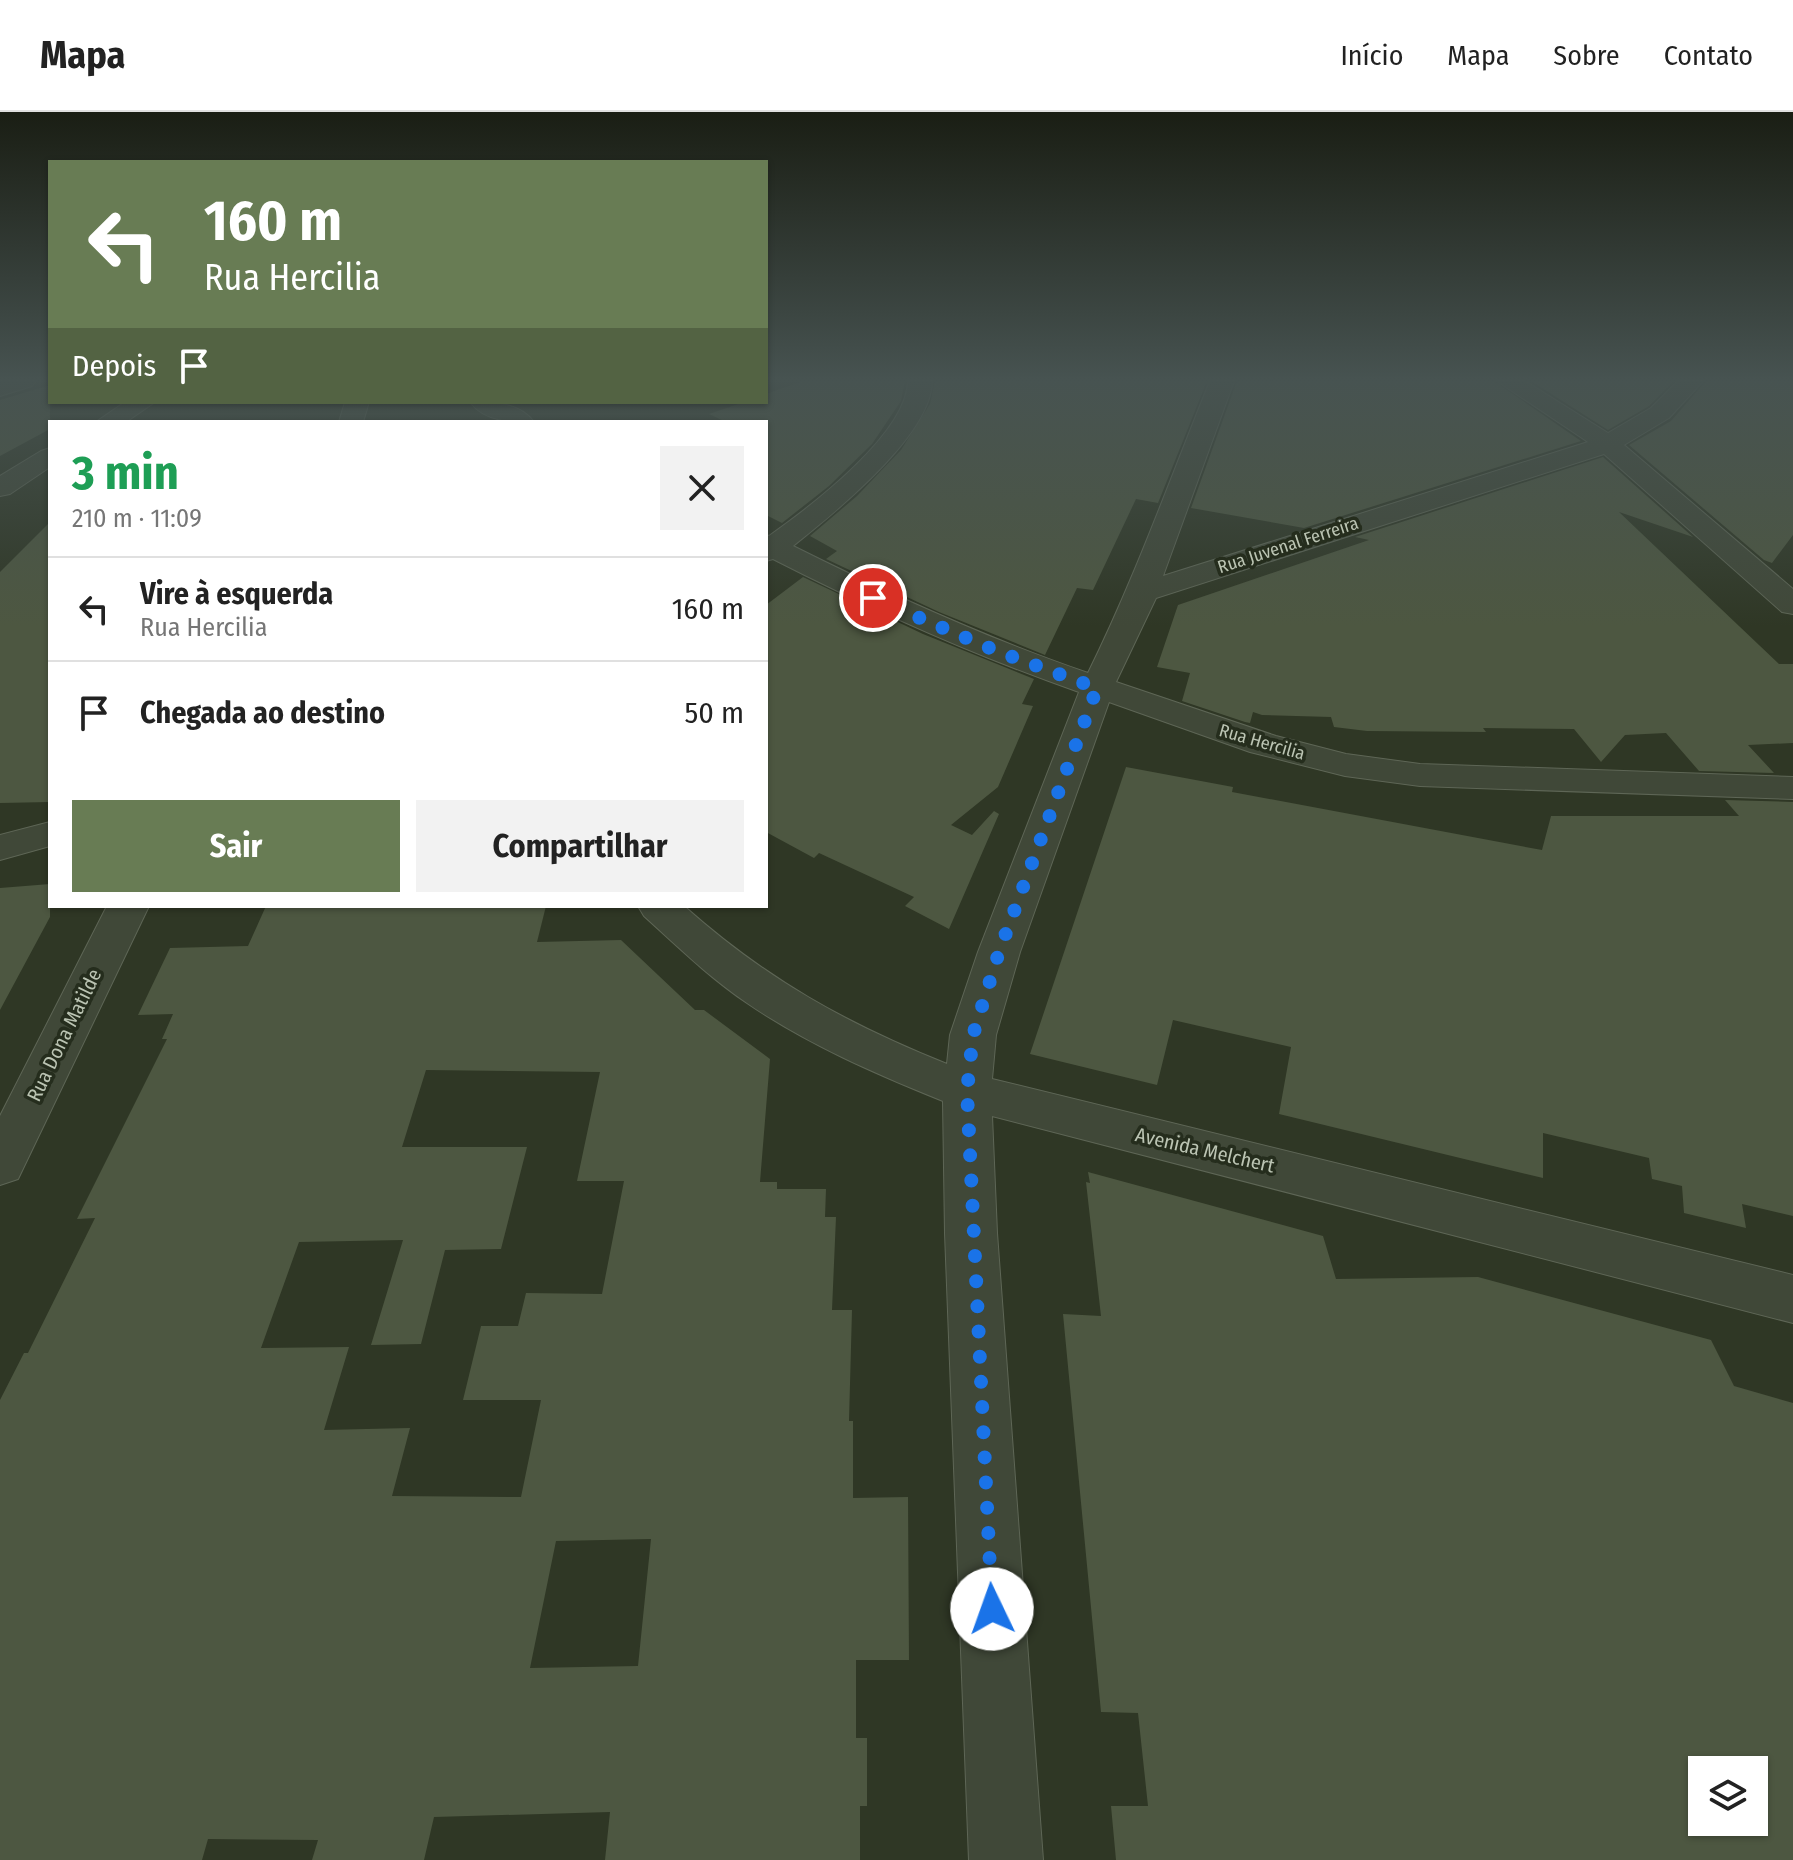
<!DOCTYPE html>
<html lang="pt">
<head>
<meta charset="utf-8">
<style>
  :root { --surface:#fff; --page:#f2f2f2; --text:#222; --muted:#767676; --line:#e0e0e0; --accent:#687c54 }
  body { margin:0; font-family:"Fira Sans Condensed",sans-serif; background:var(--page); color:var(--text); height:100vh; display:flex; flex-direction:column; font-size:30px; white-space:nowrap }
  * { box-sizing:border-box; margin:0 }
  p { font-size:26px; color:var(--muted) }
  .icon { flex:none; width:44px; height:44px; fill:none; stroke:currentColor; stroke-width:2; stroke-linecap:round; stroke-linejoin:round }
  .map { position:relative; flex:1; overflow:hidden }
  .drawer { position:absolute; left:48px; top:308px; width:720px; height:488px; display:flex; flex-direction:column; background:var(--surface); border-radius:0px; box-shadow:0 2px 6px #0004 }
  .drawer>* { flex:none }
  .guide { position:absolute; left:48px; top:48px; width:720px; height:244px; border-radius:0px; box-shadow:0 2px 6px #0004; background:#687c54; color:#fff; overflow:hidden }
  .buttons { position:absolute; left:1688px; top:1644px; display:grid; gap:16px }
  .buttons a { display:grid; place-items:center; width:80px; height:80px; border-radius:0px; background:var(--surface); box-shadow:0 2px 6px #0004; font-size:40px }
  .pin { position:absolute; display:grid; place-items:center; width:68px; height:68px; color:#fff; margin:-34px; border:4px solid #fff; border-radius:50%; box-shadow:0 2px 8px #0007 }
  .me { position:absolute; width:88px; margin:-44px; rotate:357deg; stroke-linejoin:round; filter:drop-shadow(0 0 6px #0008) }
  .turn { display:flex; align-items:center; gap:28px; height:168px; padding:0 24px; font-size:36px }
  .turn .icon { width:104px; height:104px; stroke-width:2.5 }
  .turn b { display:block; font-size:56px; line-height:68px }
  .then { display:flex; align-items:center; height:76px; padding:0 24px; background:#0003; gap:16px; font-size:30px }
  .round { display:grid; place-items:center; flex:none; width:84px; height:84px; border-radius:0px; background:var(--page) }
  .headline { display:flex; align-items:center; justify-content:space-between; height:136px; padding:0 24px }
  h1 { font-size:48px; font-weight:700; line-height:60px; color:#1e9e55 }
  .primary-button { display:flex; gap:16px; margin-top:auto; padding:16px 24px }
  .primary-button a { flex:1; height:92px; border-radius:0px; background:var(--accent); color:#fff; font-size:32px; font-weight:700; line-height:92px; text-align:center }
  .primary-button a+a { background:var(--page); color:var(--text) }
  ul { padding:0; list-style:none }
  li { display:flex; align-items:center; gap:24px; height:104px; padding:0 24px; border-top:2px solid var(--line) }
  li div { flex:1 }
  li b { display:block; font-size:30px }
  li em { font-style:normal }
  header { display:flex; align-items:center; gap:48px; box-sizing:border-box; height:112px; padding:0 40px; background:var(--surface); border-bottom:2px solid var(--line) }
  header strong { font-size:38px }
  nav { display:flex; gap:44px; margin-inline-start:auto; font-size:28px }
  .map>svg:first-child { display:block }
</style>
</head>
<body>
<header>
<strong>Mapa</strong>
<nav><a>Início</a><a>Mapa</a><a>Sobre</a><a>Contato</a></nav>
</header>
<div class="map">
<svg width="1793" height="1748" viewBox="0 0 1793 1748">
  <rect width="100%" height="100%" fill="#2f3725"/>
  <path fill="#4d5741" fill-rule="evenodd" d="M803 269H905L901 289 872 332 829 374 782 411 766 403V310H726L709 302 744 290H766V282Z
    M935 269H1207L1158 391 1136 387 1093 478 1077 476 1045 543 939 500 826 447 837 439 810 424 857 384 901 338 930 292Z
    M1237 269H1494L1581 329 1304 416 1191 396Z
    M1531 269H1674L1649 294 1608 318Z
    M1706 269H1793V423L1772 451 1764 448 1629 333 1671 309Z
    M50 273V317L0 344V288Z
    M1603 345 1693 425 1619 400 1779 552H1793V631L1748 633 1774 661 1699 659 1666 621 1625 623 1601 650 1574 617 1483 616 1486 620 1367 619 1334 615 1331 605 1262 603 1253 600 1250 611 1245 610 1182 589 1190 561 1157 555 1178 493 1369 428 1355 425Z
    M50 410V690L0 691V460Z
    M803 465 923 522 1034 567 1022 592 1033 594 998 675 951 713 972 723 994 699 999 702 949 817 905 794 914 785 819 741 814 746 766 720V493Z
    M1126 655 1233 675 1232 680 1542 738 1551 704H1739L1725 688 1793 690V1104L1742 1092 1746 1116 1684 1101 1682 1074 1652 1067 1649 1046 1543 1021V1066L1279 1002 1291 935 1173 908 1157 973 1030 942Z
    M50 772V805L0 898V776Z
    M266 794H546L537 830 621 828 695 898H704L770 947 760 1070H777V1077H826L825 1105H836L832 1198H852L849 1309H853V1386L908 1385 909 1548H856V1626H867V1694H860V1748H605L610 1700 434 1705 424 1748H312L318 1728 208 1727 202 1748H0V1288L24 1241H28L95 1106 77 1107 167 927H162L173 902 138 903 170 836 248 834ZM426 958 600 960 577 1069H624L602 1182 526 1181 518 1214H481L463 1288H541L521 1385 392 1384 410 1316 324 1318 349 1235 261 1236 299 1130 403 1128 371 1233 421 1232 445 1138 501 1137 527 1035H402ZM651 1427 638 1554 530 1556 556 1429Z
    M1088 1060 1323 1124 1336 1167 1478 1165 1711 1228 1734 1274 1793 1291V1748H1116L1111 1694H1148L1138 1601 1101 1600 1063 1202 1101 1204 1086 1070 1090 1071ZM1702 1658H1754V1710H1702Z"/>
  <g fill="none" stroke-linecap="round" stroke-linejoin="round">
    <g stroke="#5e6656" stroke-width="2">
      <path id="minor" d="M0 269H36L32 274 0 284Z
        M908 269H932C932 323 833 402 793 434 889 482 986 526 1088 561 1135 466 1170 367 1210 269H1234L1163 464 1588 330 1497 269H1525L1608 321 1651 296 1678 269H1703L1669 306 1624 333 1793 477V502L1782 500 1604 342 1156 486 1116 570 1276 624 1346 642 1420 652 1793 665V687L1420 674 1345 664 1250 640 1109 590 1020 840 996 923 992 967 1793 1163V1211L992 1004 997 1121 1043 1748H969L945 1121 943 989C876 962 807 932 747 891 710 866 677 834 644 804L638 794H684C766 867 845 911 947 952L950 923 978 840 1079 580C973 543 873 498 773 447L766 449V423L769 424C810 395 907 322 908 269Z
        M125 290H155L126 310H96Z
        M470 290C492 290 519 290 534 310 512 310 485 310 470 290Z
        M50 336V355L10 382 0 384V364L41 339Z
        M50 710V734L0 748V723Z"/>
    </g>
    <g stroke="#5e6656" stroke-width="2">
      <path id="tertiary" d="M345 290H369L363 310H339Z
        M107 794H149L18 1067 0 1073V1004Z"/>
    </g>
    <use href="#minor" fill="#404838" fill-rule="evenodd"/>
    <use href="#tertiary" fill="#404838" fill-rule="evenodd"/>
  </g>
  <linearGradient id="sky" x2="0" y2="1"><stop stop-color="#1a1e14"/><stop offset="0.52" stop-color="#475351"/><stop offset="1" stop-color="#475351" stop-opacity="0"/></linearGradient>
  <rect width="1793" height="514" fill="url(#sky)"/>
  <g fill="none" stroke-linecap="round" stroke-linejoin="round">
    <path stroke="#1a73e8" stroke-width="14" stroke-dasharray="0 25.2" d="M873 486 999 540 1097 576 999 840 973 923 967 979 992 1497"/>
  </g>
  <g text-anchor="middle" stroke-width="7" stroke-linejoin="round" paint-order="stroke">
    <g font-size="18" fill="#bbc4b3" stroke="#252d1d">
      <text transform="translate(1288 433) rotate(-18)" y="6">Rua Juvenal Ferreira</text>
      <text transform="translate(1262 630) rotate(16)" y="6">Rua Hercilia</text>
    </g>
    <g font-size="20" fill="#bbc4b3" stroke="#252d1d">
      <text transform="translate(64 923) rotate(-64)" y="7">Rua Dona Matilde</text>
      <text transform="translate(1205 1038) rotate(13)" y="7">Avenida Melchert</text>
    </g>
  </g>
</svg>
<div class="buttons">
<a><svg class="icon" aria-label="layers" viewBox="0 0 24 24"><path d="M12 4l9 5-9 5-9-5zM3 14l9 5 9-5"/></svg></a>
</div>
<div class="pin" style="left:873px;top:486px;background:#d93025"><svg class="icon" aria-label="arrive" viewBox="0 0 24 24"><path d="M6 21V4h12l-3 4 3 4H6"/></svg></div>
<svg class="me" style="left:992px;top:1497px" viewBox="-20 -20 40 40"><circle r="19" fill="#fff"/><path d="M0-13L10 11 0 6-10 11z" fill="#1a73e8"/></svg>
<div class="guide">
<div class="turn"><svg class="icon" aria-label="left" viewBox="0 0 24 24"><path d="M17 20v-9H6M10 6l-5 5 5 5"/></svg><div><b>160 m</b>Rua Hercilia</div></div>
<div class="then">Depois<svg class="icon" aria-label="arrive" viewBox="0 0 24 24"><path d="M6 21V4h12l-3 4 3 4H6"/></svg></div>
</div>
<section class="drawer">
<div class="headline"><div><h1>3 min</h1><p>210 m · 11:09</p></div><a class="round"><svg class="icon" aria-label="close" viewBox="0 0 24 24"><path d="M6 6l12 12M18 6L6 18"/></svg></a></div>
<ul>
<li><svg class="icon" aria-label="left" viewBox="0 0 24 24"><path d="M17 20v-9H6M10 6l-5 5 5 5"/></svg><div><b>Vire à esquerda</b><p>Rua Hercilia</p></div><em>160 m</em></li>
<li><svg class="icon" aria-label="arrive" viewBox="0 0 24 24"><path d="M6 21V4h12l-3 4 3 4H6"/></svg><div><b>Chegada ao destino</b></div><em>50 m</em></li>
</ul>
<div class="primary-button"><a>Sair</a><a>Compartilhar</a></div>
</section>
</div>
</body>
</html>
